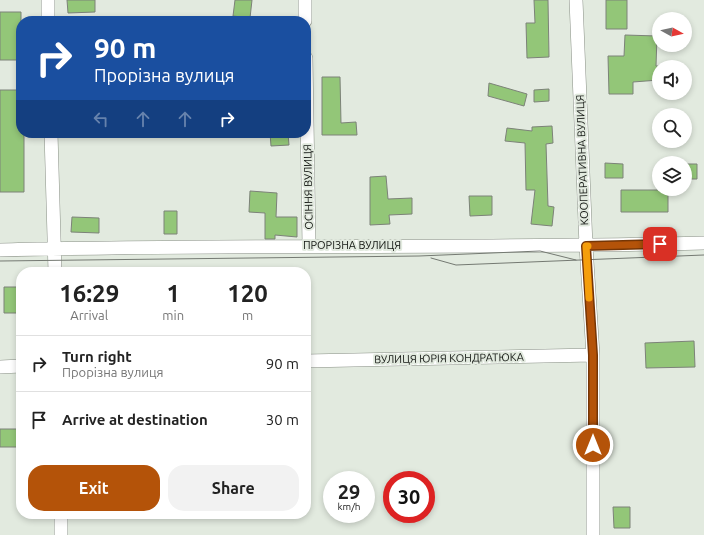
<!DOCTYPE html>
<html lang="en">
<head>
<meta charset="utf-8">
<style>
  :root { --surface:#fff; --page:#f2f2f2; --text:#222; --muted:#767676; --line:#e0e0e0; --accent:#b45309 }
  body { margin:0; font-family:Ubuntu,sans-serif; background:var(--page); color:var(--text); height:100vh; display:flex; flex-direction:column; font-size:15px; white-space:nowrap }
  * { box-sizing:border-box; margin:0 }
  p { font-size:13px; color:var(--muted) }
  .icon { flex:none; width:22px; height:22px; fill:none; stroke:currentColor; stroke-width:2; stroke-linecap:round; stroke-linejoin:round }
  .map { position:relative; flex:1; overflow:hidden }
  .side { position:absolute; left:16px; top:267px; width:295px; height:252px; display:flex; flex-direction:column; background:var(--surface); border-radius:16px; box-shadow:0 2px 6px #0003 }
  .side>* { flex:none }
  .hud { position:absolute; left:16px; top:16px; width:295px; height:122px; border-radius:16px; box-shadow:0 2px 6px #0003; background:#1a4fa0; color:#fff; overflow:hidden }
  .needle { width:26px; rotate:98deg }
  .tools { position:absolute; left:652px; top:12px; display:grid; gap:8px }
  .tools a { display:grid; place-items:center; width:40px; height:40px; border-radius:50%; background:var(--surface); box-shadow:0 2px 6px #0003; font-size:20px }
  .speed { position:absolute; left:323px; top:471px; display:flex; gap:8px; font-size:20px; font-weight:700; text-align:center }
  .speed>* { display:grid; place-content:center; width:52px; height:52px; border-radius:50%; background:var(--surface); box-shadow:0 2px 6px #0003; line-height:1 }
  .speed small { font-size:10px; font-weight:400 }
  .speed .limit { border:6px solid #d22; background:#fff; color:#111 }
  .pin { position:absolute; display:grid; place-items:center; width:34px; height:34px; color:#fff; margin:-17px; border-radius:8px; box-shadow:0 2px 6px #0006 }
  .me { position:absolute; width:44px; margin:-22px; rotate:0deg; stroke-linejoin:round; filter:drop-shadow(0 0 3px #0008) }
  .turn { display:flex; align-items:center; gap:14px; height:84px; padding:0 12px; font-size:18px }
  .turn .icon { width:52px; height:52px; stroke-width:2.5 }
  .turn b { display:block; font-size:28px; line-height:34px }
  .lanes { display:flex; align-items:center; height:38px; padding:0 12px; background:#0003; justify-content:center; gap:20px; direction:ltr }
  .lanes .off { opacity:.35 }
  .eta { display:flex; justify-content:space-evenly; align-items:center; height:68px; text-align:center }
  .eta b { font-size:24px; font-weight:700; line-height:28px }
  .primary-button { display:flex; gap:8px; margin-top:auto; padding:8px 12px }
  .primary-button a { flex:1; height:46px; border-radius:16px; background:var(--accent); color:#fff; font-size:16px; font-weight:700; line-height:46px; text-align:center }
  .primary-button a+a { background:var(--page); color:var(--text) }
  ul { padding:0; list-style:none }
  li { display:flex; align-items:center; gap:12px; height:56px; padding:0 12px; border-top:1px solid var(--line) }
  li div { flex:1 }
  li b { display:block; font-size:15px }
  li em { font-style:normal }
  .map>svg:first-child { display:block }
</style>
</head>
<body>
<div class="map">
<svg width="704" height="535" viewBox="0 0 704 535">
  <rect width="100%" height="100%" fill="#e2eadf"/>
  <path fill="#93c678" stroke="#7c8278" d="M67 0H95V12L68 13Z
    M235 0H252L250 18 233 16Z
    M534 0H548L549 57 527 58 526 23H535Z
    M606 0H627V29H606Z
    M0 12H21V60H0Z
    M625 35 657 36 656 66H659V80L633 82V94H609L608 56H624Z
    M322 77H340L341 123 356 122 357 135H322Z
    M489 83 527 94 524 106 488 96Z
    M549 89V101L534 102V90Z
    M0 90H21V133H24V192H0Z
    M552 126 553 143 546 144 548 206 554 207 552 226 531 224 535 190H526L525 143 505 141 507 128 532 131V127Z
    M270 133H288L289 145 271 146Z
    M605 163 623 164V178H605Z
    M685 164H697V179H685Z
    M386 176 388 199 412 198V214L389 215 390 224 370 225V177Z
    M621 190H668V212H621Z
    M250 191 277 193 276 217H297V237L275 235V239H265V213L249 212Z
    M469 196H492V215L470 216Z
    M164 211H177V234H164Z
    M72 217 99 218V233L71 232Z
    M4 287H21V313H4Z
    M694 341 695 367 646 368 645 343Z
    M0 429H21V447H0Z
    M613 507H630V528H614Z"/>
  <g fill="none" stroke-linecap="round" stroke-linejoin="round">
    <g stroke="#899086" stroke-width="14">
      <path id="street" d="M48 0V21
        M305 0V21
        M576 0 586 246 593 355V535
        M306 58 309 245
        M51 133 55 272
        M0 250C235 244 469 249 704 243
        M306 361 593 355
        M0 367 21 366
        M61 514V535"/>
    </g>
    <use href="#street" stroke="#fff" stroke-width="13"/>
    <path stroke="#747972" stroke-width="1" d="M431 258 456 265 704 255
      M0 261 419 256 540 251 576 260"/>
  </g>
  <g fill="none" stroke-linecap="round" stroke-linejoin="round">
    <g stroke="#753606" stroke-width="10">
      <path id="route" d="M593 445V355L586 246 660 244"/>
    </g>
    <use href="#route" stroke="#b45309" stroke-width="7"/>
    <path stroke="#f59e0b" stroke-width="7" d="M588 246H586L589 298"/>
  </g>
  <g text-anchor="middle" stroke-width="4" stroke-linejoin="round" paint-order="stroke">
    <g font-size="11" fill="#131612" stroke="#e2eadf">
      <text transform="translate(582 160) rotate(-92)" y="4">КООПЕРАТИВНА ВУЛИЦЯ</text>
      <text transform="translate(308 187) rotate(-91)" y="4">ОСІННЯ ВУЛИЦЯ</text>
      <text x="352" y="249">ПРОРІЗНА ВУЛИЦЯ</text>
      <text transform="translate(449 358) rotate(-1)" y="4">ВУЛИЦЯ ЮРІЯ КОНДРАТЮКА</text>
    </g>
  </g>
</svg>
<div class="tools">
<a><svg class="needle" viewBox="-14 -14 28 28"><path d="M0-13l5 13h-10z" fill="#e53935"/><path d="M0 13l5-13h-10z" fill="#767676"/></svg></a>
<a><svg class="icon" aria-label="sound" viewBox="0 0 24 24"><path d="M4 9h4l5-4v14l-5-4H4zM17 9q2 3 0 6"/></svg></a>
<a><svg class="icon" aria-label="search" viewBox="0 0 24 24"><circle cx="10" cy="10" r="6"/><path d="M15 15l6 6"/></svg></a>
<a><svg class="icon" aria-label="layers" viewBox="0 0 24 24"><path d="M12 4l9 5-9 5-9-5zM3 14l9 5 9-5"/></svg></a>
</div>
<div class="speed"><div>29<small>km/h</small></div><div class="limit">30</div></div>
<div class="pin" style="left:660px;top:244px;background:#d93025"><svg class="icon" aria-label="arrive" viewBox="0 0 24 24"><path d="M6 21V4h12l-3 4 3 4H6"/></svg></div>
<svg class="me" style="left:593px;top:445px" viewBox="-20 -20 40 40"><circle r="17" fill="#b45309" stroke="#fff" stroke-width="3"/><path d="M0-11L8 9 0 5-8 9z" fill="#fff"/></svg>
<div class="hud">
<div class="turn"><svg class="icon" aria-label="right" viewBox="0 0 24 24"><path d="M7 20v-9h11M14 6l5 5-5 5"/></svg><div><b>90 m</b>Прорізна вулиця</div></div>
<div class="lanes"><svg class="icon off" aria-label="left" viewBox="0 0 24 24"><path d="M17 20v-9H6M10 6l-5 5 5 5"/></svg><svg class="icon off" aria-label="ahead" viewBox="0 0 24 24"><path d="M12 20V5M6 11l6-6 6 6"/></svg><svg class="icon off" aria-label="ahead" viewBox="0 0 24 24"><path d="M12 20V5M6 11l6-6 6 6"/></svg><svg class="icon" aria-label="right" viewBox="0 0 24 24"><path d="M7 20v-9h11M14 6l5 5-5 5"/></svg></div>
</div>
<section class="side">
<div class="eta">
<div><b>16:29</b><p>Arrival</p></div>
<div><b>1</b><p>min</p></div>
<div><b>120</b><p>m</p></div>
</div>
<ul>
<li><svg class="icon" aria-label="right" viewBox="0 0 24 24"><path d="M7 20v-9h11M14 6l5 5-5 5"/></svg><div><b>Turn right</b><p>Прорізна вулиця</p></div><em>90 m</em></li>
<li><svg class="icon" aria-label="arrive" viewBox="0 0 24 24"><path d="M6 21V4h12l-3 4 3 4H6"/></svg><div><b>Arrive at destination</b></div><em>30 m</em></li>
</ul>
<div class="primary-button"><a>Exit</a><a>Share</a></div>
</section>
</div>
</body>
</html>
